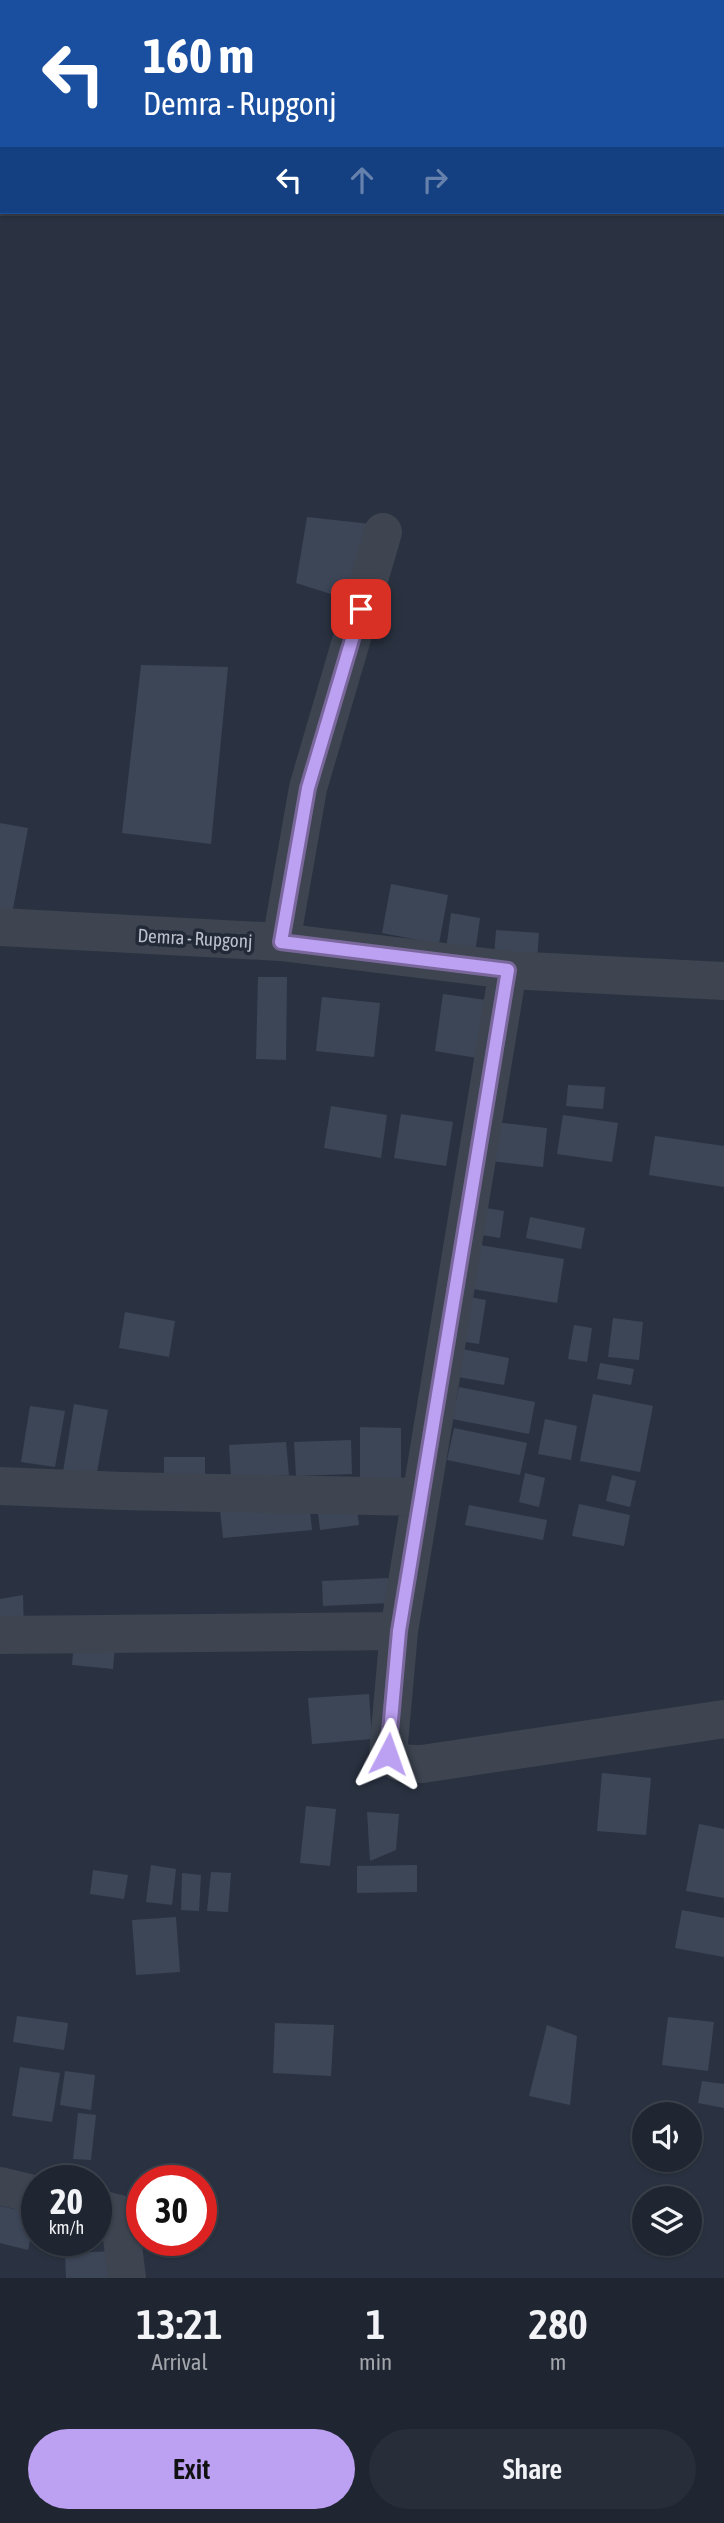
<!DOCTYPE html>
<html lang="en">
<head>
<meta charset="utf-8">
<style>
  :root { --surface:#202631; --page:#282e39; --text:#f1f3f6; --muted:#a2a5ab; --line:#3d434d; --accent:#bca0f2 }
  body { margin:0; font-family:"Asap Condensed",sans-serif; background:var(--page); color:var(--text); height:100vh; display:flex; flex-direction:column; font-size:26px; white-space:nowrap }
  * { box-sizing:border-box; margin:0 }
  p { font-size:23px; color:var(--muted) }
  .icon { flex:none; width:38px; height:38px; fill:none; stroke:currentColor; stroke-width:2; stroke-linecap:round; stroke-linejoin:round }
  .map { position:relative; height:2278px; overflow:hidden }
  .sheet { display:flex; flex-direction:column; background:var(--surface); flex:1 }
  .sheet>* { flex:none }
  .guide { position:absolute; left:0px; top:0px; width:724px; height:214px; box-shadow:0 2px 5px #0004,0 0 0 2px var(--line); background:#1a4fa0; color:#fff; overflow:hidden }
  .tools { position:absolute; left:632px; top:2102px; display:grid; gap:14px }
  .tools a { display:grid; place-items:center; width:70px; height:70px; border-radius:50%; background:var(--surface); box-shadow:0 2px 5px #0004,0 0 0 2px var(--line); font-size:35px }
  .speed { position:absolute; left:21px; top:2165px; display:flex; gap:14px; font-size:35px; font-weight:700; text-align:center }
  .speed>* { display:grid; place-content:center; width:91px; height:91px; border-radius:50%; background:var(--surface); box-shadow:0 2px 5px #0004,0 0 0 2px var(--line); line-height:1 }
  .speed small { font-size:18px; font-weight:400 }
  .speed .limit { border:10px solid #d22; background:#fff; color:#111 }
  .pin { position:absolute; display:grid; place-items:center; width:60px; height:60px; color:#fff; margin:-30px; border-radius:14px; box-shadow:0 4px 10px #0006 }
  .me { position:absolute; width:77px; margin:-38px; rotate:4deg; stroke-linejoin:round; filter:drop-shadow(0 0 5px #0008) }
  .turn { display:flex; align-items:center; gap:24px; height:147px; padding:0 28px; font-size:32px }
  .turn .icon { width:91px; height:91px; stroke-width:2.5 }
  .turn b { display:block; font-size:49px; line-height:60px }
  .lanes { display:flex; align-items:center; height:66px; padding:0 28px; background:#0003; justify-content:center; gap:35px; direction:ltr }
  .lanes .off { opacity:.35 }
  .eta { display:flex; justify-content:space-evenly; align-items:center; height:119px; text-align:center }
  .eta b { font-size:42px; font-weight:600; line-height:49px }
  .button { display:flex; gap:14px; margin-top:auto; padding:14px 28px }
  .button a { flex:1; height:80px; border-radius:42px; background:var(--accent); color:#111; font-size:28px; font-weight:600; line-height:80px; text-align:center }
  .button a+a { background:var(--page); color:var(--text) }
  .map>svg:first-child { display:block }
</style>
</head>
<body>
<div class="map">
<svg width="724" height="2278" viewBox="0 0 724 2278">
  <rect width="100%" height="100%" fill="#2a3241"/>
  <path fill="#3c4657" d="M307 517 371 524 353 601 296 583Z
    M141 665 228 667 211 844 122 833Z
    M0 823 28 828 12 914 0 912Z
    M391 884 448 895 439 944 382 933Z
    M451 913 480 918 475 953 446 949Z
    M496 930 539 933 537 959 494 956Z
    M258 977H287L286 1060 256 1059Z
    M443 994 486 1000 477 1058 435 1051Z
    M322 997 380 1003 374 1057 316 1051Z
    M568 1085 605 1087 603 1109 566 1106Z
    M331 1106 387 1115 381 1158 324 1148Z
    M401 1114 453 1122 446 1166 394 1158Z
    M563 1115 618 1123 612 1162 557 1154Z
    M486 1121 547 1128 543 1167 482 1160Z
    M655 1136 724 1146V1187L649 1175Z
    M474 1206 504 1211 500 1238 469 1233Z
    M530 1217 585 1228 581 1249 526 1238Z
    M468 1243 564 1259 557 1303 461 1287Z
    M459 1295 486 1300 479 1344 452 1340Z
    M125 1312 175 1321 169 1357 119 1348Z
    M613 1318 643 1322 639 1360 608 1357Z
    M574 1325 592 1328 587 1362 568 1359Z
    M457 1348 509 1358 504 1385 452 1376Z
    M600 1363 634 1369 631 1385 597 1379Z
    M459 1387 535 1402 529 1434 452 1419Z
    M593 1394 653 1406 640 1472 580 1461Z
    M74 1404 108 1410 96 1478 63 1472Z
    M30 1406 65 1411 55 1467 21 1462Z
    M545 1419 577 1426 571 1460 538 1454Z
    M360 1427 401 1428V1479H360Z
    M454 1428 527 1443 520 1475 447 1460Z
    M351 1440 352 1474 296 1476 294 1442Z
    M286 1442 289 1475 231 1478 229 1445Z
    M164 1457H205V1483H164Z
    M525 1473 545 1478 539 1507 519 1502Z
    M612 1475 636 1481 630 1507 606 1501Z
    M356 1500 359 1525 320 1530 317 1505Z
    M309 1501 312 1530 223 1538 220 1509Z
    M579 1504 630 1515 624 1546 572 1536Z
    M469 1505 547 1520 543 1540 465 1525Z
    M388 1578 389 1603 323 1606 322 1581Z
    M23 1595 24 1631 0 1630V1599Z
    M74 1642 115 1647 113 1669 72 1665Z
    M369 1694 372 1739 312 1744 308 1698Z
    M602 1773 651 1778 646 1835 597 1831Z
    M306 1806 336 1809 330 1866 300 1863Z
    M367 1812 399 1814 396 1850 370 1861Z
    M699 1824 724 1829V1898L686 1891Z
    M151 1865 176 1869 172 1905 146 1902Z
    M417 1865V1892L357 1893V1866Z
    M93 1870 128 1875 124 1899 90 1894Z
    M211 1872 231 1873 228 1912 207 1911Z
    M182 1873 201 1875 199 1911 181 1910Z
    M682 1910 724 1918V1957L675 1948Z
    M176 1917 180 1972 136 1975 132 1920Z
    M17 2016 68 2023 64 2050 13 2042Z
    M668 2017 714 2022 708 2071 662 2065Z
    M275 2023 334 2025 331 2076 273 2073Z
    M547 2025 577 2036 570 2105 529 2096Z
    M20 2067 60 2073 52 2122 12 2116Z
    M65 2071 95 2075 91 2110 60 2105Z
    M702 2081 724 2084V2108L698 2103Z
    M78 2113 96 2115 91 2160 73 2159Z
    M0 2206 36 2214 28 2250 0 2243Z
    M40 2240H77V2246L40 2242Z
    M118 2251 119 2278H66L65 2253Z"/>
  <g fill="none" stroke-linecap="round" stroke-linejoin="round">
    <path stroke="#3e4551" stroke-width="38" d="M281 942 308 788 383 532
      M508 970 399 1631 388 1754C397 1765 409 1764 422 1764L724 1719
      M0 1486 122 1491 421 1497
      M0 1635 399 1631
      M0 2186 37 2195
      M96 2208 119 2214 127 2278"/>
    <path stroke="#3e4551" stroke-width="38" d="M0 927 281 942 508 970 724 981"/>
  </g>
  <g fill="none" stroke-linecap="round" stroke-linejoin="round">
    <g stroke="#7a689d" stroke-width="18">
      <path id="route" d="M361 609 308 788 281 942 508 970 399 1631 388 1754"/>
    </g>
    <use href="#route" stroke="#bca0f2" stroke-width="12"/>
  </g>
  <g text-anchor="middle" stroke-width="7" stroke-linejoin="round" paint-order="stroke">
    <g font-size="19" fill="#bbc0cb" stroke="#222937">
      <text transform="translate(195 938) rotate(3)" y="7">Demra - Rupgonj</text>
    </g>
  </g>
</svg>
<div class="tools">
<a><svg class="icon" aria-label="sound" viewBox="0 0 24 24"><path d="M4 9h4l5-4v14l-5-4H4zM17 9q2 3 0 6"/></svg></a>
<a><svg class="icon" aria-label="layers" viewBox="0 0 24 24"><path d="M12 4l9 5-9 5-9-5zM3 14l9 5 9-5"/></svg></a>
</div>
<div class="speed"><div>20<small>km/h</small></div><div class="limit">30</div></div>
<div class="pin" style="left:361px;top:609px;background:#d93025"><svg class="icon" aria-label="arrive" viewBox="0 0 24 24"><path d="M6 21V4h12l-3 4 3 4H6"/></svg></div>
<svg class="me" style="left:388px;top:1754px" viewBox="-20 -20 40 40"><path d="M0-17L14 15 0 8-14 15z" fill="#bca0f2" stroke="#fff" stroke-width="4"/></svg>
<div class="guide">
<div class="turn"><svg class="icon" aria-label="left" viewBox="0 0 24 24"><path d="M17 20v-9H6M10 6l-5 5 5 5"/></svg><div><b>160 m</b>Demra - Rupgonj</div></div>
<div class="lanes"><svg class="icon" aria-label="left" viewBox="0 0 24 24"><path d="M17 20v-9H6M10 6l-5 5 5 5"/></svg><svg class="icon off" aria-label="ahead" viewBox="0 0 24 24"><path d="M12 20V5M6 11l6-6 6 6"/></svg><svg class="icon off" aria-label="right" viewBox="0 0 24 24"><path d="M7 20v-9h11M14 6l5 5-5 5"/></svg></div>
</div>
</div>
<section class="sheet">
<div class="eta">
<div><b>13:21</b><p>Arrival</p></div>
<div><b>1</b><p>min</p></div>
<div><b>280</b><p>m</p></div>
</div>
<div class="button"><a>Exit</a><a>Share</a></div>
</section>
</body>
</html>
